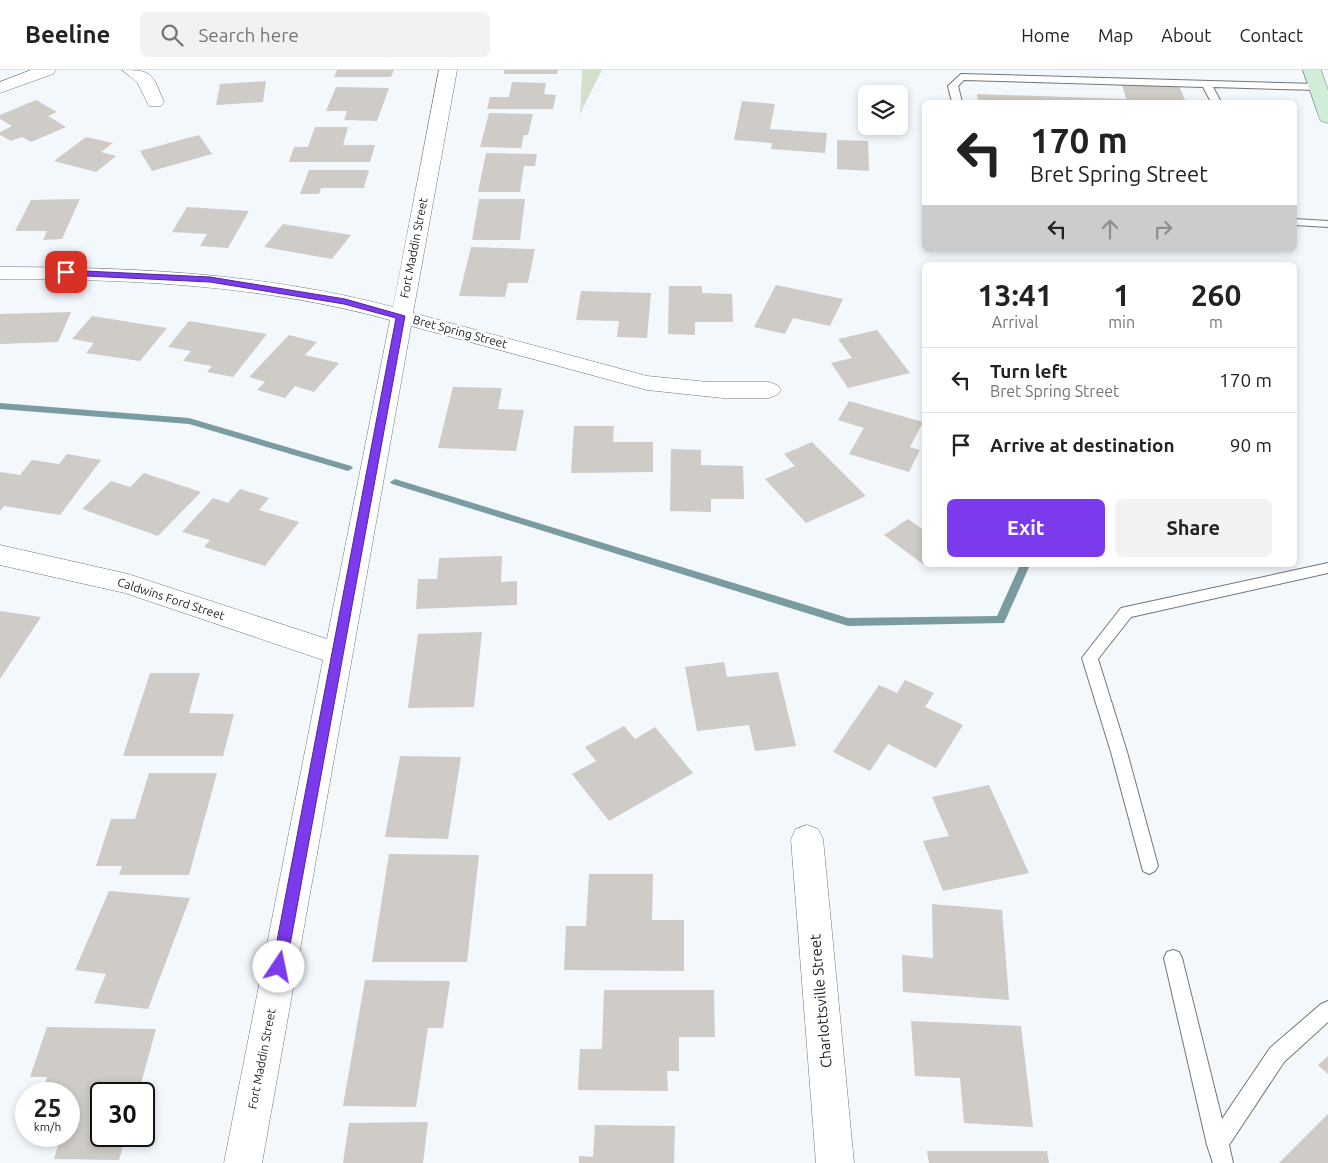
<!DOCTYPE html>
<html lang="en">
<head>
<meta charset="utf-8">
<style>
  :root { --surface:#fff; --page:#f2f2f2; --text:#222; --muted:#767676; --line:#e0e0e0; --accent:#7c3aed }
  body { margin:0; font-family:Ubuntu,sans-serif; background:var(--page); color:var(--text); height:100vh; display:flex; flex-direction:column; font-size:19px; white-space:nowrap }
  * { box-sizing:border-box; margin:0 }
  p { font-size:16px; color:var(--muted) }
  .icon { flex:none; width:28px; height:28px; fill:none; stroke:currentColor; stroke-width:2; stroke-linecap:round; stroke-linejoin:round }
  .map { position:relative; flex:1; overflow:hidden }
  .panel { position:absolute; left:922px; top:192px; width:375px; height:305px; display:flex; flex-direction:column; background:var(--surface); border-radius:8px; box-shadow:0 2px 8px #0003 }
  .panel>* { flex:none }
  .hud { position:absolute; left:922px; top:30px; width:375px; height:152px; border-radius:8px; box-shadow:0 2px 8px #0003; background:#fff; color:var(--text); overflow:hidden }
  .buttons { position:absolute; left:858px; top:15px; display:grid; gap:10px }
  .buttons a { display:grid; place-items:center; width:50px; height:50px; border-radius:8px; background:var(--surface); box-shadow:0 2px 8px #0003; font-size:25px }
  .speed { position:absolute; left:15px; top:1012px; display:flex; gap:10px; font-size:25px; font-weight:700; text-align:center }
  .speed>* { display:grid; place-content:center; width:65px; height:65px; border-radius:50%; background:var(--surface); box-shadow:0 2px 8px #0003; line-height:1 }
  .speed small { font-size:12px; font-weight:400 }
  .speed .limit { border:2px solid #111; border-radius:8px; background:#fff; color:#111 }
  .pin { position:absolute; display:grid; place-items:center; width:42px; height:42px; color:#fff; margin:-21px; border-radius:10px; box-shadow:0 2px 8px #0006 }
  .me { position:absolute; width:55px; margin:-28px; rotate:11deg; stroke-linejoin:round; filter:drop-shadow(0 0 4px #0008) }
  .turn { display:flex; align-items:center; gap:18px; height:105px; padding:0 25px; font-size:22px }
  .turn .icon { width:65px; height:65px; stroke-width:2.5 }
  .turn b { display:block; font-size:35px; line-height:42px }
  .lanes { display:flex; align-items:center; height:48px; padding:0 25px; background:#0003; justify-content:center; gap:25px; direction:ltr }
  .lanes .off { opacity:.35 }
  .eta { display:flex; justify-content:space-evenly; align-items:center; height:85px; text-align:center }
  .eta b { font-size:30px; font-weight:600; line-height:35px }
  .action { display:flex; gap:10px; margin-top:auto; padding:10px 25px }
  .action a { flex:1; height:58px; border-radius:8px; background:var(--accent); color:#fff; font-size:20px; font-weight:600; line-height:58px; text-align:center }
  .action a+a { background:var(--page); color:var(--text) }
  ul { padding:0; list-style:none }
  li { display:flex; align-items:center; gap:15px; height:65px; padding:0 25px; border-top:1px solid var(--line) }
  li div { flex:1 }
  li b { display:block; font-size:19px }
  li em { font-style:normal }
  header { display:flex; align-items:center; gap:30px; box-sizing:border-box; height:70px; padding:0 25px; background:var(--surface); border-bottom:1px solid var(--line) }
  header strong { font-size:24px }
  nav { display:flex; gap:28px; margin-inline-start:auto; font-size:18px }
  .search { width:350px; height:45px; background:var(--page); display:flex; align-items:center; gap:12px; box-sizing:border-box; padding:0 18px; border-radius:8px; color:var(--muted); font-size:19px }
  .map>svg:first-child { display:block }
</style>
</head>
<body>
<header>
<strong>Beeline</strong>
<div class="search"><svg class="icon" aria-label="search" viewBox="0 0 24 24"><circle cx="10" cy="10" r="6"/><path d="M15 15l6 6"/></svg>Search here</div>
<nav><a>Home</a><a>Map</a><a>About</a><a>Contact</a></nav>
</header>
<div class="map">
<svg width="1328" height="1093" viewBox="0 0 1328 1093">
  <rect width="100%" height="100%" fill="#f3f8fc"/>
  <path fill="#d2e0cc" d="M582 0H602L580 44Z"/>
  <g fill="none" stroke-linecap="round" stroke-linejoin="round">
    <path fill="#7a9b9f" fill-rule="evenodd" d="M0 333 189 348 351 396 353 398 348 401 189 354 0 339Z
      M395 409 848 548 997 546 1020 495H1030L1004 553 848 556 392 414 390 412Z"/>
  </g>
  <path fill="#cfcbc7" d="M337 0H394L391 7H334Z
    M504 0H558L557 4H504Z
    M266 11 263 32 216 35 220 14Z
    M512 12 546 13 544 24 556 25 553 39H487L490 27H509Z
    M1122 14 1179 16 1186 32H978L977 24 1126 29Z
    M336 17 389 18 377 51 344 50 347 41H326Z
    M36 30 57 42 48 46 66 57 31 72 22 67 11 71 0 65V62L12 56 0 49V45Z
    M742 31 775 34 770 59 827 63 825 83 771 79 772 73 734 70Z
    M489 43 533 44 528 65H524L521 78 480 77Z
    M315 57H348L343 75H375L370 92H289L294 77H308Z
    M199 65 212 84 152 101 140 81Z
    M86 67 113 73 101 82 116 86 96 102 54 91Z
    M837 70 868 71 869 101 837 99Z
    M486 83 537 84 535 96H524L520 122H478Z
    M309 100H369L364 118H321L319 124H300Z
    M80 129 62 169 43 170 47 161H15L31 130Z
    M479 129H525L520 170H472Z
    M187 137 249 141 228 178 200 176 207 164 172 162Z
    M283 154 351 165 332 189 264 177Z
    M471 177 535 179 528 213H508L505 227 459 226Z
    M776 215 843 229 830 256 793 248 785 264 754 257Z
    M669 216H702V223L732 224 733 252H695V265L668 264Z
    M581 221 651 223 647 268 617 267 619 251 576 250Z
    M71 242 58 272 0 274V244Z
    M92 246 167 258 140 291 86 283 94 273 72 269Z
    M189 251 267 264 233 307 207 302 212 296 183 291 191 281 168 277Z
    M877 260 910 303 848 318 831 293 852 288 838 269Z
    M289 265 317 272 305 285 339 293 314 322 295 316 285 328 257 320 265 312 249 307Z
    M453 317 502 318 498 339 524 340 516 381 438 378Z
    M849 331 923 352 910 377 920 380 909 402 849 384 864 358 838 350Z
    M574 356H614L613 372H653V402L571 403Z
    M812 372 866 426 806 453 765 409 795 396 784 384Z
    M671 379 701 380V395L743 396 744 429H711V442L670 441Z
    M67 384 101 390 60 445 4 436 0 441V402L20 405 32 390 59 394Z
    M144 403 201 422 158 466 82 439 111 411 130 417Z
    M240 419 269 428 259 440 299 452 265 496 204 477 210 470 182 462 213 428 228 433Z
    M908 449 925 461 924 495 884 465Z
    M502 486 501 512 517 511V535L416 539 418 509H437L439 488Z
    M0 541 41 547 0 609Z
    M482 562 474 637 408 638 418 564Z
    M724 592 727 607 778 602 796 676 755 681 749 655 697 661 685 597Z
    M150 603H200L189 643 234 644 223 686H123Z
    M905 610 934 623 925 637 963 655 936 698 888 674 870 701 833 682 879 615 897 623Z
    M624 656 635 669 655 657 693 703 609 751 572 704 596 691 585 677Z
    M400 686 461 687 448 769 385 767Z
    M149 703H217L189 805H119L122 796H96L111 749H135Z
    M989 715 1029 803 943 821 923 771 949 766 932 727Z
    M389 784 479 785 467 892H372Z
    M589 804H653L652 850H684V901L564 900 566 856H586Z
    M109 821 190 828 148 939 94 933 106 904 75 900Z
    M932 834 1002 840 1009 930 903 922 902 885 933 888Z
    M365 910 450 911 443 958H428L416 1037 343 1036Z
    M604 920H714L715 967H679V1001H667L668 1021 578 1020 580 979H602Z
    M911 951 1021 956 1033 1057 964 1053 960 1008 915 1006Z
    M47 957 156 959 138 1024H101V1066H126L119 1090 54 1089 61 1066H69V1024H41L47 1007H30Z
    M1328 986V1004L1318 995Z
    M1328 1044V1093H1279Z
    M428 1052 423 1093H343L349 1053Z
    M595 1055 675 1056 674 1093H579V1086L593 1087Z
    M927 1081H1047L1049 1093H929Z"/>
  <g fill="none" stroke-linecap="round" stroke-linejoin="round">
    <g stroke="#72767a" stroke-width="2">
      <path id="service" d="M961 4 1318 14 1323 17 1318 20 1213 17 1221 32H1211L1203 17 964 10 958 16 962 32H952L948 16Z
        M1295 149 1328 151V157L1295 155Z
        M1328 493V503L1131 547 1098 589 1127 682 1158 796 1155 801 1149 804 1143 801 1111 682 1082 588 1085 584 1121 538Z
        M1173 880 1179 882 1182 888 1222 1049 1270 978 1321 934 1328 931V952L1284 992 1229 1075 1233 1093H1213L1207 1075 1164 888 1167 882Z"/>
    </g>
    <g stroke="#72767a" stroke-width="1">
      <path id="minor" d="M31 0H56L53 4 0 23V12Z
        M122 0C154 0 152 4 164 32L161 36H149L137 12Z
        M439 0H457L413 243 647 306 708 312H769L777 315 781 320 777 325 769 328H723L647 320 411 256 262 1093H224L323 590 125 523 0 495V475L128 504 327 569 390 250C263 215 131 209 0 209V197C132 197 264 203 393 237Z
        M807 755 818 759 823 769 854 1093H816L791 769 796 759Z"/>
    </g>
    <g stroke="#72767a" stroke-width="1">
      <path id="secondary" d="M1303 0H1321L1328 20V53L1321 51 1319 47Z"/>
    </g>
    <use href="#service" fill="#fff" fill-rule="evenodd"/>
    <use href="#minor" fill="#fff" fill-rule="evenodd"/>
    <use href="#secondary" fill="#d0eed7" fill-rule="evenodd"/>
  </g>
  <path fill="#7c3aed" stroke="#51269a" d="M63 200 210 207 345 229 405 246 286 897 284 902 279 904 274 902 272 897 396 248 344 234 210 212 66 205 61 202Z"/>
  <g text-anchor="middle" stroke-width="5" stroke-linejoin="round" paint-order="stroke">
    <g font-size="12" fill="#1c1e20" stroke="#fff">
      <text transform="translate(414 178) rotate(-79)" y="4">Fort Maddin Street</text>
      <text transform="translate(460 262) rotate(15)" y="4">Bret Spring Street</text>
      <text transform="translate(171 529) rotate(18)" y="4">Caldwins Ford Street</text>
      <text transform="translate(262 989) rotate(-79)" y="4">Fort Maddin Street</text>
    </g>
    <g font-size="15" fill="#1c1e20" stroke="#fff">
      <text transform="translate(821 931) rotate(-95)" y="5">Charlottsville Street</text>
    </g>
  </g>
</svg>
<div class="buttons">
<a><svg class="icon" aria-label="layers" viewBox="0 0 24 24"><path d="M12 4l9 5-9 5-9-5zM3 14l9 5 9-5"/></svg></a>
</div>
<div class="speed"><div>25<small>km/h</small></div><div class="limit">30</div></div>
<div class="pin" style="left:66px;top:202px;background:#d93025"><svg class="icon" aria-label="arrive" viewBox="0 0 24 24"><path d="M6 21V4h12l-3 4 3 4H6"/></svg></div>
<svg class="me" style="left:279px;top:897px" viewBox="-20 -20 40 40"><circle r="19" fill="#fff"/><path d="M0-13L10 11 0 6-10 11z" fill="#7c3aed"/></svg>
<div class="hud">
<div class="turn"><svg class="icon" aria-label="left" viewBox="0 0 24 24"><path d="M17 20v-9H6M10 6l-5 5 5 5"/></svg><div><b>170 m</b>Bret Spring Street</div></div>
<div class="lanes"><svg class="icon" aria-label="left" viewBox="0 0 24 24"><path d="M17 20v-9H6M10 6l-5 5 5 5"/></svg><svg class="icon off" aria-label="ahead" viewBox="0 0 24 24"><path d="M12 20V5M6 11l6-6 6 6"/></svg><svg class="icon off" aria-label="right" viewBox="0 0 24 24"><path d="M7 20v-9h11M14 6l5 5-5 5"/></svg></div>
</div>
<section class="panel">
<div class="eta">
<div><b>13:41</b><p>Arrival</p></div>
<div><b>1</b><p>min</p></div>
<div><b>260</b><p>m</p></div>
</div>
<ul>
<li><svg class="icon" aria-label="left" viewBox="0 0 24 24"><path d="M17 20v-9H6M10 6l-5 5 5 5"/></svg><div><b>Turn left</b><p>Bret Spring Street</p></div><em>170 m</em></li>
<li><svg class="icon" aria-label="arrive" viewBox="0 0 24 24"><path d="M6 21V4h12l-3 4 3 4H6"/></svg><div><b>Arrive at destination</b></div><em>90 m</em></li>
</ul>
<div class="action"><a>Exit</a><a>Share</a></div>
</section>
</div>
</body>
</html>
